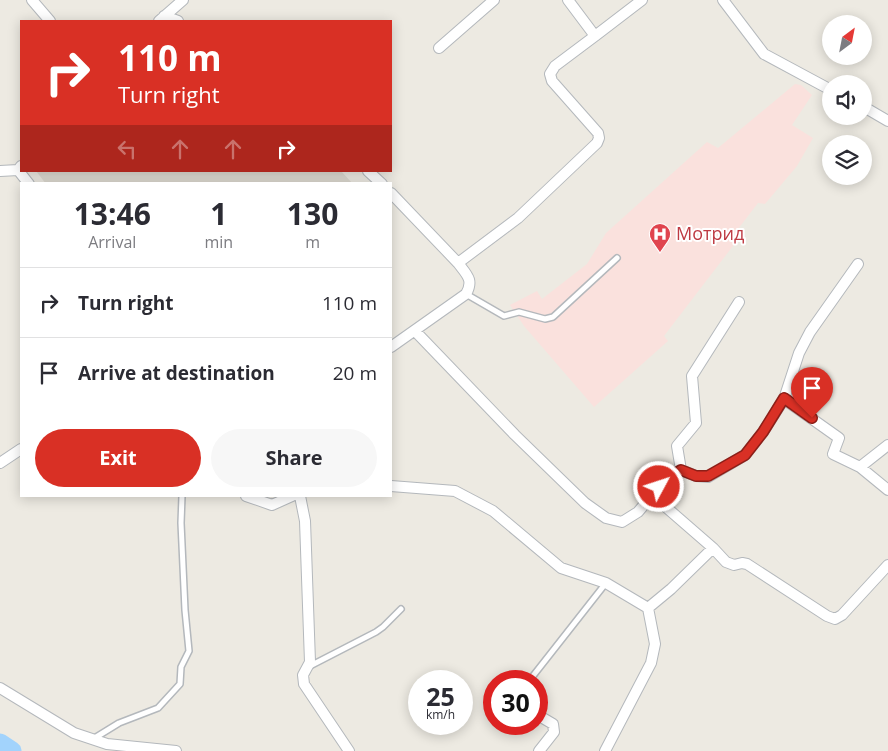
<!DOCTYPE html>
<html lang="en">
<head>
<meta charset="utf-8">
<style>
  :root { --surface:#fff; --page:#f7f7f7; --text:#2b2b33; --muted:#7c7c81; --line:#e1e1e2; --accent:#d93025 }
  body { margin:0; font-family:"Open Sans",sans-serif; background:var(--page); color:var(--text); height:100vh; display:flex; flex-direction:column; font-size:19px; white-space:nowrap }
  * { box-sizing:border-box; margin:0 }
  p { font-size:16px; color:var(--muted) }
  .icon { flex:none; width:28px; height:28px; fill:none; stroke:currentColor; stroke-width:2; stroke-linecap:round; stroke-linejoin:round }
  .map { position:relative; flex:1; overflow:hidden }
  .details { position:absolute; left:20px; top:182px; width:372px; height:315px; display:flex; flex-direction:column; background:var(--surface); border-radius:0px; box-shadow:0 2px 12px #0003 }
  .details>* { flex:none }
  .hud { position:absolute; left:20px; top:20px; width:372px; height:152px; border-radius:0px; box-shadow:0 2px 12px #0003; background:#d93025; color:#fff; overflow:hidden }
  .needle { width:32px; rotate:32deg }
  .tools { position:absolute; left:822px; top:15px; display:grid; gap:10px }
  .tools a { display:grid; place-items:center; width:50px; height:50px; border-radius:50%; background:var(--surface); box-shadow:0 2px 12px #0003; font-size:25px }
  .speed { position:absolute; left:408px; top:670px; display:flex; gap:10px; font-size:25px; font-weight:700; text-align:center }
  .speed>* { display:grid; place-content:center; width:65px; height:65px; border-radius:50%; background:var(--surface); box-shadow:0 2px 12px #0003; line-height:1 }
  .speed small { font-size:12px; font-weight:400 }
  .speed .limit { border:8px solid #d22; background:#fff; color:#111 }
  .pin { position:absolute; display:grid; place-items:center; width:42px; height:42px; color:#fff; margin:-51px -21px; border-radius:50% 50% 50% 0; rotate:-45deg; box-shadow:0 0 5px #0007 }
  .pin .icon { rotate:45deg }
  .me { position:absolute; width:55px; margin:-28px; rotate:50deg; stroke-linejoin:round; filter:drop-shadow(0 0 4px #0008) }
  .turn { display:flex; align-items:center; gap:18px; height:105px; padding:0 15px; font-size:22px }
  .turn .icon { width:65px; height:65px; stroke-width:2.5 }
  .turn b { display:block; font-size:35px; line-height:42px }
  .lanes { display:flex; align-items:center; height:48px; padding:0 15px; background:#0003; justify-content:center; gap:25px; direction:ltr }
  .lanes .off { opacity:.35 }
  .eta { display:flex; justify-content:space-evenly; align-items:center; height:85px; text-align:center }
  .eta b { font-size:30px; font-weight:700; line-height:35px }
  .primary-button { display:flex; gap:10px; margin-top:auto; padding:10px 15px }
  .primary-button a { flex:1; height:58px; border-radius:30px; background:var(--accent); color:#fff; font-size:20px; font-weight:700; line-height:58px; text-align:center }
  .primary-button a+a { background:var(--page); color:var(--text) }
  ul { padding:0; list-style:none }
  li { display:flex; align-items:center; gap:15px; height:70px; padding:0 15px; border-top:1px solid var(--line) }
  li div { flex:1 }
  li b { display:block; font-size:19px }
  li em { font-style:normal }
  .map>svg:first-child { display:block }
</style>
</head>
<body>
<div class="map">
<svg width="888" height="751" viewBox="0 0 888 751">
  <rect width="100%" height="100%" fill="#edeae2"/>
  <path fill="#ddd9d0" d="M36 171H341L353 184H46Z"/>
  <path fill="#fae1dd" d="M795 84 801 85 812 95 792 125 813 138 797 166 765 204 758 203 738 229 736 242 664 336 668 341 594 407 524 326 510 305 537 291 542 299 587 264 606 233 707 142 718 148Z"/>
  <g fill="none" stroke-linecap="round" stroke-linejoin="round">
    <path stroke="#a2d3fc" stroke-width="19" d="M0 743 12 751"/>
    <g stroke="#b4b8bc" stroke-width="8">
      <path id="lane" d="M466 294 504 316 519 312 545 319 553 317 617 258
        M310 666 376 632 383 627 401 609
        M529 681 606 583
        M93 739 119 723 158 708 180 684 181 667 189 651 185 610 181 523 182 496"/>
    </g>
    <g stroke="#b4b8bc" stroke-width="12">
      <path id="street" d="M32 0 50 21
        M568 0 595 36 642 0
        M723 0 764 54 831 90
        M164 16 178 21
        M159 21 183 0
        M439 48 494 0
        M864 107 888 121
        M18 170 29 184
        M0 171 18 170 21 166
        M368 171 382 184
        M391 193 458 263 518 218 597 143 599 138 598 133 552 81 550 74 555 66 595 36
        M415 331 515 435 585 503 606 518 622 522 638 512 666 479 681 470 696 476 708 477 745 455 763 432 784 399 799 353 810 332 858 264
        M391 347 466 294C474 280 467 275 458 263
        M784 399 839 438 833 454 860 467 888 490
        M0 463 21 449
        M860 467 888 445
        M681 470 677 446 696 423 692 376 739 302
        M391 486 455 491 493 511 561 568 606 583 648 608 655 644 651 663 605 751
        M652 495 713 548 726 562 734 565 742 563 747 564 827 616 835 619 842 615 888 565
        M246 496 272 505 292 496
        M300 496 305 521 310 662 303 675 304 684 349 751
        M648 608 671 589 713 548
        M0 688 74 733 107 744 176 751
        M536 714 553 724 554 732 539 751"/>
    </g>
    <use href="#lane" stroke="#fff" stroke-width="5"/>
    <use href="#street" stroke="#fff" stroke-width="10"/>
  </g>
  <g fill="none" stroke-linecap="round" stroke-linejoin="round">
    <g stroke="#8d1f18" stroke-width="12">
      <path id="route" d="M659 487 666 479 681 470 696 476H708L745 455 763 432 784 398 812 418"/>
    </g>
    <use href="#route" stroke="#d93025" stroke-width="9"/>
  </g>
  <defs>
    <g id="hospital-pin" transform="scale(1.125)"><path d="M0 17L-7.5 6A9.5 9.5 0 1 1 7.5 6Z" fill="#e0444e" stroke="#fff"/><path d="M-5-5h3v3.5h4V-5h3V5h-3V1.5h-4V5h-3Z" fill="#fff"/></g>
  </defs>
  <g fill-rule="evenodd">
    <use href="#hospital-pin" x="660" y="234"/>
  </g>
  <g text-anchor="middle" stroke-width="4" stroke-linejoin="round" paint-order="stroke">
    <g font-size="18" fill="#be3a42" stroke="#fff" text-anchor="start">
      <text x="676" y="240">Мотрид</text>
    </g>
  </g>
</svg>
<div class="tools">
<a><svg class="needle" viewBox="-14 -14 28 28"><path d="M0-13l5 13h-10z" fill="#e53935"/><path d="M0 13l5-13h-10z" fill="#7c7c81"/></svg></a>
<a><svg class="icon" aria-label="sound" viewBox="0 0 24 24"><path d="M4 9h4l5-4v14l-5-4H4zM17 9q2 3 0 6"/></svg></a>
<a><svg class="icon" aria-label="layers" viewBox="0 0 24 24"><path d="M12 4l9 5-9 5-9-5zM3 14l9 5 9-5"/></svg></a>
</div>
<div class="speed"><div>25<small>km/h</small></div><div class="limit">30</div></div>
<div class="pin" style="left:812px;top:418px;background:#d93025"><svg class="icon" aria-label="arrive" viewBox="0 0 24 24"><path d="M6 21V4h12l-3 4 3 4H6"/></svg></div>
<svg class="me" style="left:659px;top:487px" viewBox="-20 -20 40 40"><circle r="17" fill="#d93025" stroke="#fff" stroke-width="3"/><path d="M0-11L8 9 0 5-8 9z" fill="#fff"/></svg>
<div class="hud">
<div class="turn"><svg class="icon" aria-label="right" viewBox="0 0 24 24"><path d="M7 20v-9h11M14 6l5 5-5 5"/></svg><div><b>110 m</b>Turn right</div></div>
<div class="lanes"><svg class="icon off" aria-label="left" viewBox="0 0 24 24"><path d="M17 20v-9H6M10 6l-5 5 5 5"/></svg><svg class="icon off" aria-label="ahead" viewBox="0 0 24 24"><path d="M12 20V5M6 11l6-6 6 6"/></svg><svg class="icon off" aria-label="ahead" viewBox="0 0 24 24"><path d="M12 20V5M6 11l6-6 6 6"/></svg><svg class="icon" aria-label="right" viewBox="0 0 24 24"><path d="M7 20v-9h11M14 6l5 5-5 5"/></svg></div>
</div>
<section class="details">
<div class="eta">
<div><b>13:46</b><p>Arrival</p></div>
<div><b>1</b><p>min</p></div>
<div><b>130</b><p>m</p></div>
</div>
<ul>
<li><svg class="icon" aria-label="right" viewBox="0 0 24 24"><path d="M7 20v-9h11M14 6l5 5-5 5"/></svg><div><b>Turn right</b></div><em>110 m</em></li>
<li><svg class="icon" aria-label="arrive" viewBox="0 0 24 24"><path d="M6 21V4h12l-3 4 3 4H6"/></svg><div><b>Arrive at destination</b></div><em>20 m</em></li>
</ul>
<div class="primary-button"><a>Exit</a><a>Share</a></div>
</section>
</div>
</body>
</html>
